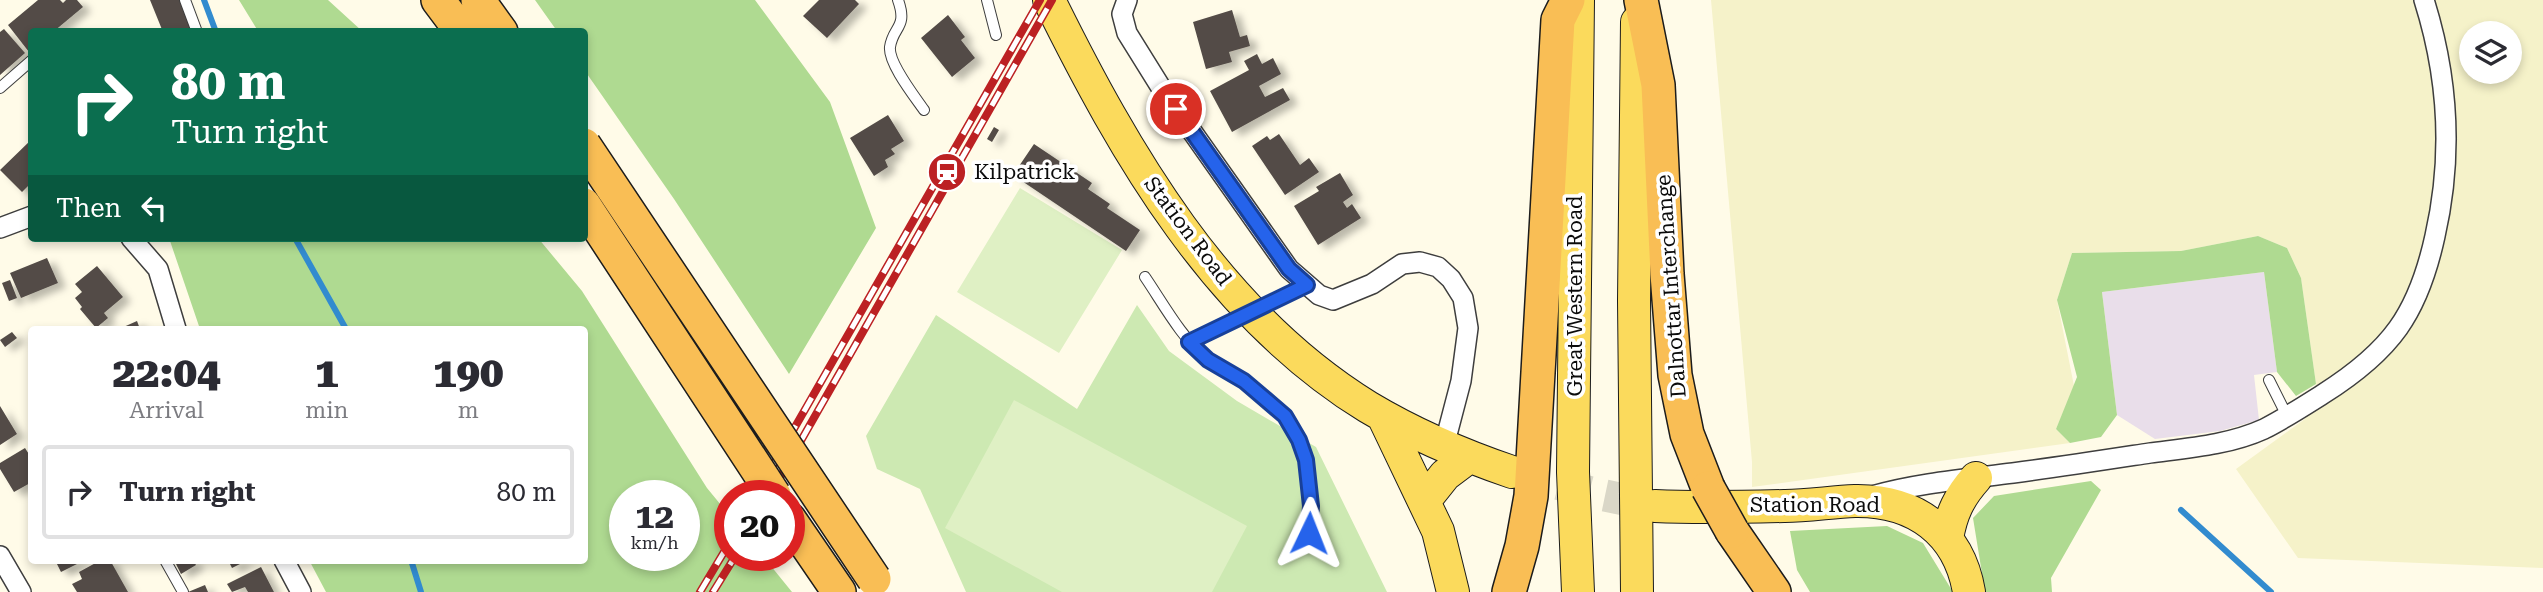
<!DOCTYPE html>
<html lang="en">
<head>
<meta charset="utf-8">
<style>
  :root { --surface:#fff; --page:#f7f7f7; --text:#2b2b33; --muted:#7c7c81; --line:#e1e1e2 }
  body { margin:0; font-family:"Roboto Serif",serif; background:var(--page); color:var(--text); height:100vh; display:flex; flex-direction:column; font-size:26px; white-space:nowrap }
  * { box-sizing:border-box; margin:0 }
  p { font-size:23px; color:var(--muted) }
  .icon { flex:none; width:38px; height:38px; fill:none; stroke:currentColor; stroke-width:2; stroke-linecap:round; stroke-linejoin:round }
  .map { position:relative; flex:1; overflow:hidden }
  .panel { position:absolute; left:28px; top:326px; width:560px; height:238px; display:flex; flex-direction:column; background:var(--surface); border-radius:7px; box-shadow:0 4px 10px #0003 }
  .panel>* { flex:none }
  .banner { position:absolute; left:28px; top:28px; width:560px; height:214px; border-radius:7px; box-shadow:0 4px 10px #0003; background:#0b6e4f; color:#fff; overflow:hidden }
  .fabs { position:absolute; left:2459px; top:21px; display:grid; gap:14px }
  .fabs a { display:grid; place-items:center; width:63px; height:63px; border-radius:50%; background:var(--surface); box-shadow:0 4px 10px #0003; font-size:35px }
  .speed { position:absolute; left:609px; top:480px; display:flex; gap:14px; font-size:35px; font-weight:700; text-align:center }
  .speed>* { display:grid; place-content:center; width:91px; height:91px; border-radius:50%; background:var(--surface); box-shadow:0 4px 10px #0003; line-height:1 }
  .speed small { font-size:18px; font-weight:400 }
  .speed .limit { border:10px solid #d22; background:#fff; color:#111 }
  .pin { position:absolute; display:grid; place-items:center; width:60px; height:60px; color:#fff; margin:-30px; border:4px solid #fff; border-radius:50%; box-shadow:0 2px 7px #0007 }
  .me { position:absolute; width:77px; margin:-38px; rotate:2deg; stroke-linejoin:round; filter:drop-shadow(0 0 5px #0008) }
  .turn { display:flex; align-items:center; gap:24px; height:147px; padding:0 28px; font-size:32px }
  .turn .icon { width:91px; height:91px; stroke-width:2.5 }
  .turn b { display:block; font-size:49px; line-height:60px }
  .then { display:flex; align-items:center; height:66px; padding:0 28px; background:#0003; gap:14px; font-size:26px }
  .eta { display:flex; justify-content:space-evenly; align-items:center; height:119px; text-align:center }
  .eta b { font-size:42px; font-weight:800; line-height:49px }
  ul { padding:0; list-style:none }
  li { display:flex; align-items:center; gap:21px; height:94px; margin:0 14px 10px; padding:0 14px; border:4px solid var(--line); border-radius:7px }
  li div { flex:1 }
  li b { display:block; font-size:26px }
  li em { font-style:normal }
  .map>svg:first-child { display:block }
</style>
</head>
<body>
<div class="map">
<svg width="2543" height="592" viewBox="0 0 2543 592">
  <defs>
    <filter id="shadow"><feDropShadow dx="8" dy="4.5" stdDeviation="3.5" flood-color="#0004"/></filter>
  </defs>
  <rect width="100%" height="100%" fill="#fffbe8"/>
  <path fill="#e9deea" d="M2264 272 2277 372 2254 375 2259 420 2220 431 2155 439 2117 415 2102 292Z"/>
  <path fill="#f5f2c9" fill-rule="evenodd" d="M1711 0H2543V568L2298 558 2236 469 2305 419 2316 384 2301 278 2287 248 2258 236 2181 251 2072 253 2057 300 2074 386 2056 429 2070 443 1752 487V462ZM2471 33H2510V72H2471Z"/>
  <path fill="#cde9b2" d="M1137 305 1169 351 1237 401 1316 447 1387 592H966L920 489 877 469 866 436 936 315 1077 409Z"/>
  <path fill="#afda91" fill-rule="evenodd" d="M239 0H328L362 31H258Z
    M535 0H755L830 102 876 228 789 374 674 199 585 71 584 32 557 31Z
    M2258 236 2287 248 2301 278 2316 384 2296 396 2277 372 2264 272 2102 292 2117 415 2101 437 2070 443 2056 429 2077 377 2057 300 2072 253 2181 251Z
    M169 238H538L582 291 707 488 730 516V555H762L792 592H326L309 560H584V329H200ZM625 495H684V555H625Z
    M2091 481 2101 490 2051 578 2052 592H1985L1973 518 1994 496Z
    M1887 526 1923 543 1953 592H1810L1797 570 1790 531Z"/>
  <path fill="#dff0c4" d="M1020 188 1122 250 1059 353 957 292Z
    M1014 400 1247 526 1212 592H1062L945 528Z"/>
  <g fill="none" stroke-linecap="round" stroke-linejoin="round">
    <path stroke="#328bcf" stroke-width="6" d="M204 0 216 32
      M295 238 346 329
      M2181 510 2271 592
      M411 560 421 592"/>
  </g>
  <path fill="#534c47" filter="url(#shadow)" d="M38 0H60L63 3 66 0H77L83 7 53 32H32V50L29 52 8 25Z
    M150 0H180L193 32H163Z
    M819 0H855L859 4 827 38 803 16Z
    M1232 10 1240 37 1247 35 1250 46 1229 52 1232 62 1206 69 1193 22Z
    M948 15 965 37 961 40 975 58 952 77 921 38Z
    M4 29 25 53 0 75V32Z
    M1257 54 1262 64 1273 58 1281 74 1259 86 1265 97 1283 88 1290 100 1232 132 1210 91 1249 70 1244 61Z
    M888 115 904 141 891 149 895 154 885 160 888 167 874 176 850 138Z
    M994 127 999 130 992 142 987 139Z
    M1279 134 1300 165 1309 158 1319 172 1285 195 1252 146 1267 136 1270 140Z
    M32 139V182L22 192 0 170Z
    M1034 144 1092 183 1088 189 1110 204 1107 208 1140 230 1126 251 1013 175Z
    M1340 173 1353 195 1343 202 1347 208 1352 204 1361 218 1318 245 1294 206 1319 191 1316 187Z
    M47 258 58 283 21 298 10 273Z
    M97 266 123 297 104 313 108 318 96 328 80 309 82 307 75 298 82 292 75 284Z
    M10 280 17 298 9 301 2 283Z
    M137 321 140 329H119Z
    M12 332 17 338 5 347 0 340Z
    M0 406 17 434 0 445Z
    M25 448 32 459V482L14 492 0 469V463Z
    M55 560H85L61 572Z
    M101 560H110L128 592H77L72 584 82 579 79 572Z
    M183 560H193L196 565 181 574 176 564Z
    M228 560H248L232 568Z
    M261 567 274 592H248L245 587 232 592 227 584Z
    M205 585 208 592H188Z"/>
  <g fill="none" stroke-linecap="round" stroke-linejoin="round">
    <path stroke="#dad7c7" stroke-width="32" stroke-dasharray="32 16" stroke-linecap="butt" d="M1512 472 1593 493 1655 506"/>
    <g stroke="#3e3e3e" stroke-width="12">
      <path id="service" d="M185 0 197 32
        M898 0C908 28 893 26 890 47 888 63 915 97 924 110
        M987 0 996 35
        M0 88 32 60
        M1145 277C1164 305 1181 337 1207 359 1218 368 1232 373 1244 381 1303 421 1315 464 1309 533
        M2269 380 2287 416
        M165 560 183 592"/>
    </g>
    <g stroke="#3e3e3e" stroke-width="22">
      <path id="minor" d="M1127 0 1122 14 1127 33 1160 86 1289 269 1319 295 1333 300 1372 284 1402 264 1420 262 1438 267 1451 279 1463 298 1468 328 1461 381 1444 446
        M0 228 32 216
        M131 238 158 269 176 329
        M1872 496C1918 483 1966 479 2013 473 2059 467 2104 460 2150 453 2188 448 2229 445 2264 429 2284 419 2304 406 2323 394 2391 351 2418 314 2435 236 2453 157 2448 76 2424 0
        M0 556 21 592
        M284 560 301 592"/>
    </g>
    <g stroke="#1c1c1c" stroke-width="34">
      <path id="primary" d="M1049 0C1125 154 1217 314 1368 407 1413 434 1462 455 1512 472
        M1383 416 1438 531 1453 592
        M1425 500 1445 475 1469 457
        M1655 506C1698 508 1741 507 1785 506 1808 506 1831 502 1855 501 1915 500 1959 532 1969 592
        M1947 539C1951 514 1959 497 1976 478
        M1578 592 1573 472 1578 0
        M1637 592 1634 301 1637 22"/>
    </g>
    <g stroke="#1c1c1c" stroke-width="36">
      <path id="trunk" d="M438 0 462 32
        M478 0 501 32
        M1641 0 1658 85 1667 274 1675 375 1687 434 1708 488
        M789 519 839 592
        M1732 531 1774 592
        M1509 592 1522 546 1531 496 1558 20 1568 0"/>
    </g>
    <use href="#service" stroke="#fff" stroke-width="10"/>
    <use href="#minor" stroke="#fff" stroke-width="19"/>
    <use href="#primary" stroke="#fbda5c" stroke-width="32"/>
    <use href="#trunk" stroke="#f9be55" stroke-width="33"/>
    <g stroke="#bc2123" stroke-width="8">
      <path id="rail" d="M756 495 1040 0
        M770 495 1052 0
        M700 592 730 542
        M713 592 736 555"/>
    </g>
    <use href="#rail" stroke="#fff" stroke-width="5" stroke-dasharray="16" stroke-linecap="butt"/>
    <g stroke="#3e3e3e" stroke-width="12" stroke-linecap="butt">
      <path id="service-bridge" d="M1207 334 1292 294"/>
    </g>
    <g stroke="#1c1c1c" stroke-width="36" stroke-linecap="butt">
      <path id="trunk-bridge" d="M584 145 874 579
        M584 205 774 495
        M1708 488 1732 531"/>
    </g>
    <use href="#service-bridge" stroke="#fff" stroke-width="10"/>
    <use href="#trunk-bridge" stroke="#f9be55" stroke-width="33"/>
  </g>
  <g fill="none" stroke-linecap="round" stroke-linejoin="round">
    <g stroke="#184099" stroke-width="18">
      <path id="route" d="M1176 109 1289 269 1307 285 1189 342 1208 360 1244 381 1285 416 1299 440 1306 460 1311 506 1309 533"/>
    </g>
    <use href="#route" stroke="#2563eb" stroke-width="12"/>
  </g>
  <defs>
    <g id="station-disc" transform="scale(2.0125)"><circle r="9.5" fill="#bc2123" stroke="#fff"/><path d="M-3-6H3Q5-6 5-4V2Q5 4 3 4L4.5 6H3L1.5 4h-3L-3 6H-4.5L-3 4Q-5 4-5 2V-4Q-5-6-3-6ZM-3.5-4v3h7v-3ZM-3.5 1v1.5H-2V1ZM2 1v1.5H3.5V1Z" fill="#fff"/></g>
  </defs>
  <g fill-rule="evenodd">
    <use href="#station-disc" x="947" y="172"/>
  </g>
  <g text-anchor="middle" stroke-width="7" stroke-linejoin="round" paint-order="stroke">
    <g font-size="21" fill="#0b0b0b" stroke="#fff" text-anchor="start">
      <text x="974" y="179">Kilpatrick</text>
    </g>
    <g font-size="21" fill="#0b0b0b" stroke="#fff">
      <text transform="translate(1188 231) rotate(53)" y="7">Station Road</text>
      <text transform="translate(1671 286) rotate(-94)" y="7">Dalnottar Interchange</text>
      <text transform="translate(1575 296) rotate(-90)" y="7">Great Western Road</text>
      <text x="1815" y="512">Station Road</text>
    </g>
  </g>
</svg>
<div class="fabs">
<a><svg class="icon" aria-label="layers" viewBox="0 0 24 24"><path d="M12 4l9 5-9 5-9-5zM3 14l9 5 9-5"/></svg></a>
</div>
<div class="speed"><div>12<small>km/h</small></div><div class="limit">20</div></div>
<div class="pin" style="left:1176px;top:109px;background:#d93025"><svg class="icon" aria-label="arrive" viewBox="0 0 24 24"><path d="M6 21V4h12l-3 4 3 4H6"/></svg></div>
<svg class="me" style="left:1309px;top:533px" viewBox="-20 -20 40 40"><path d="M0-17L14 15 0 8-14 15z" fill="#2563eb" stroke="#fff" stroke-width="4"/></svg>
<div class="banner">
<div class="turn"><svg class="icon" aria-label="right" viewBox="0 0 24 24"><path d="M7 20v-9h11M14 6l5 5-5 5"/></svg><div><b>80 m</b>Turn right</div></div>
<div class="then">Then<svg class="icon" aria-label="left" viewBox="0 0 24 24"><path d="M17 20v-9H6M10 6l-5 5 5 5"/></svg></div>
</div>
<section class="panel">
<div class="eta">
<div><b>22:04</b><p>Arrival</p></div>
<div><b>1</b><p>min</p></div>
<div><b>190</b><p>m</p></div>
</div>
<ul>
<li><svg class="icon" aria-label="right" viewBox="0 0 24 24"><path d="M7 20v-9h11M14 6l5 5-5 5"/></svg><div><b>Turn right</b></div><em>80 m</em></li>
</ul>
</section>
</div>
</body>
</html>
